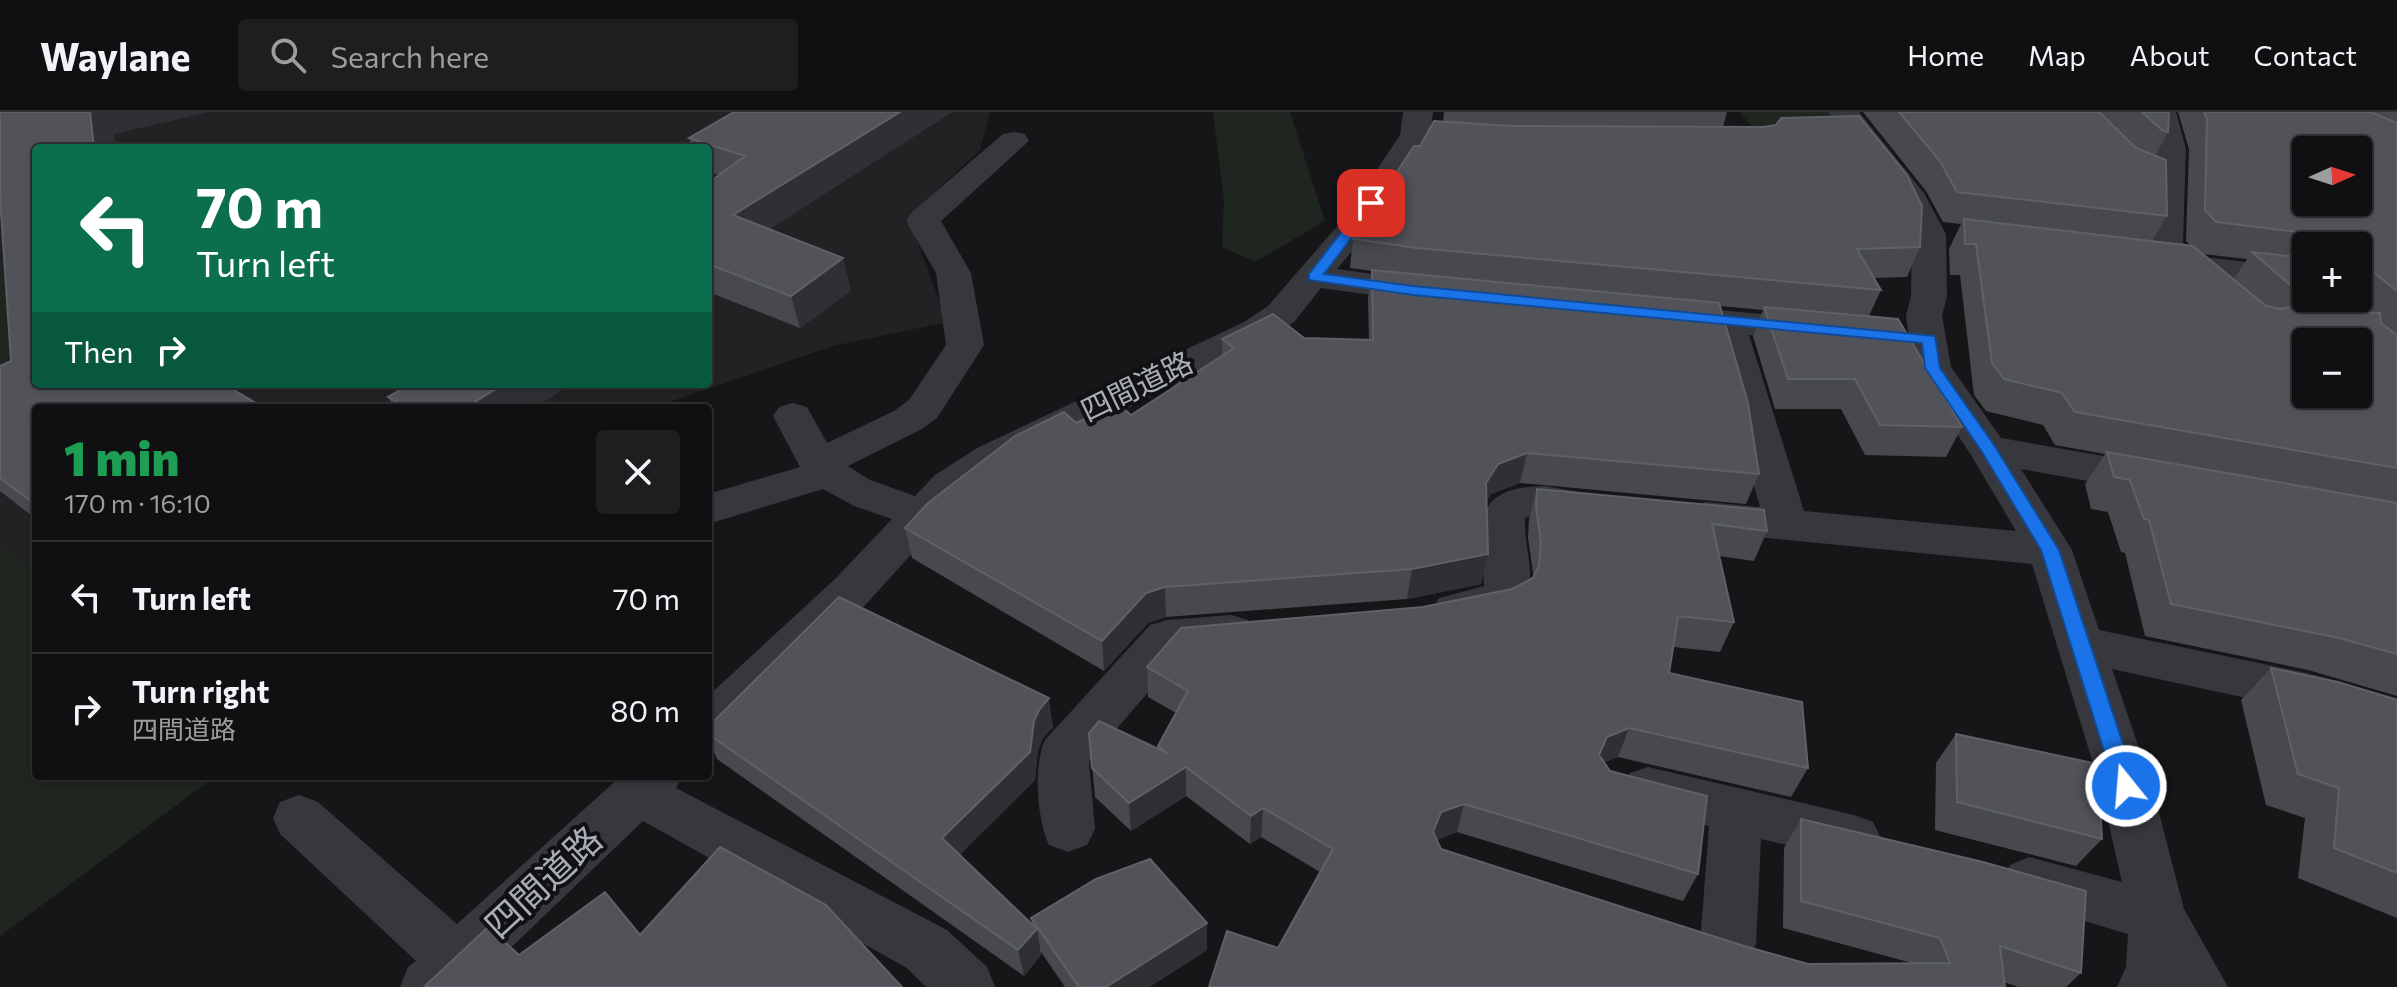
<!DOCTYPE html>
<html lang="en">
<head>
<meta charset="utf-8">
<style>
  :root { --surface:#101012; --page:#1e1e20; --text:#f1f3f6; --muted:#9c9d9f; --line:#303032 }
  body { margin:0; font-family:Commissioner,"Noto Sans JP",sans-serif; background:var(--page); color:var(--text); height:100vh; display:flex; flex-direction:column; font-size:30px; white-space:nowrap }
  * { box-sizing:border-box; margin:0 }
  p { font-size:26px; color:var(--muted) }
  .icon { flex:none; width:44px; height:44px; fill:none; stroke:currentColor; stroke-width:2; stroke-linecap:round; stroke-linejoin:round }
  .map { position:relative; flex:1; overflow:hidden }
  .drawer { position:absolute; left:32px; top:292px; width:680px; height:376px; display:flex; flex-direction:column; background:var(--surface); border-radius:8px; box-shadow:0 2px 6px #0004,0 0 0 2px var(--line) }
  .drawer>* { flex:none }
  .hud { position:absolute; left:32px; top:32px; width:680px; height:244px; border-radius:8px; box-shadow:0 2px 6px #0004,0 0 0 2px var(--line); background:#0b6e4f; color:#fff; overflow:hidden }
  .needle { width:52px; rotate:87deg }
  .fabs { position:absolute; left:2292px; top:24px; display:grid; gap:16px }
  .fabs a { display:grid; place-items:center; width:80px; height:80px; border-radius:8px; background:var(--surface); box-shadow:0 2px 6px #0004,0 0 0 2px var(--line); font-size:40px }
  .pin { position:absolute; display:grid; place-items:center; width:68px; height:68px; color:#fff; margin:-34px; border-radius:16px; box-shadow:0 4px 12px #0006 }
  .me { position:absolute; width:88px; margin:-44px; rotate:343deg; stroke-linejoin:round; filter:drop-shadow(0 0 6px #0008) }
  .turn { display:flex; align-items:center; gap:28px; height:168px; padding:0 32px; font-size:36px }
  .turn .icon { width:104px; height:104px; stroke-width:2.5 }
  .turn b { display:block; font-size:56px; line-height:68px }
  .then { display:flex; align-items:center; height:76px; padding:0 32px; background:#0003; gap:16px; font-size:30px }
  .round { display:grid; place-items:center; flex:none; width:84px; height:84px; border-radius:8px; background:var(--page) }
  .head { display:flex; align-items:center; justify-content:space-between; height:136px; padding:0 32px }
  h1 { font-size:48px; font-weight:800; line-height:60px; color:#1e9e55 }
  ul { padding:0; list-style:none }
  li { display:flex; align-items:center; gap:24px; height:112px; padding:0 32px; border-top:2px solid var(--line) }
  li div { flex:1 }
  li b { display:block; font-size:30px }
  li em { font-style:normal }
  header { display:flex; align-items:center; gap:48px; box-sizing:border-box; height:112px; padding:0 40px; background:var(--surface); border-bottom:2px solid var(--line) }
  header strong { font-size:38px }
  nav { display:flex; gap:44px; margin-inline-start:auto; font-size:28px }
  .search { width:560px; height:72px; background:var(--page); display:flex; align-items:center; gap:20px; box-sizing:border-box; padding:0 28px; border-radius:8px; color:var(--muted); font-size:30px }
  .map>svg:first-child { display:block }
</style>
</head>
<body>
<header>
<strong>Waylane</strong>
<div class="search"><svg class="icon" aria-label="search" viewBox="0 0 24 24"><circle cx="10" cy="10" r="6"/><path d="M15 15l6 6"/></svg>Search here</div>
<nav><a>Home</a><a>Map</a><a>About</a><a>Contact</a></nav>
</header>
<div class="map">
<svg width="2397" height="875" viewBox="0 0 2397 875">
  <rect width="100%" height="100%" fill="#161618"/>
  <path fill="#222225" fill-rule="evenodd" d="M0 0H990L980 38 908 105 947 210 833 234 652 296H36V664L0 804ZM36 36H708V272H36Z"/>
  <path fill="#1e261f" d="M1213 0H1290L1325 109 1255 150 1222 135 1224 89Z
    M1739 0H1830L1851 26 1767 30Z
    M0 136 16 277 0 288Z
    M0 433 36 457V664H216L0 824Z"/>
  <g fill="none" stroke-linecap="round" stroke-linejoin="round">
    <path fill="#37383d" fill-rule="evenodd" d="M1403 0H1433L1430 23 1371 117 1337 157 1443 172 1448 180 1443 188 1430 191 1321 176 1294 210 1270 226 1007 356 965 383 868 490 726 629 708 635V584L836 466 892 407 854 394 823 377 708 412V382L800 355 773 304 779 295 793 291 807 295 827 331 894 299 909 288 946 233 936 161 908 113 907 107 912 100 1003 22 1014 20 1025 22 1029 29 941 109 971 161 984 233 937 306 922 317 848 354 870 368 915 384 935 363 977 336 1244 210 1268 194 1346 104 1400 23Z
      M1828 0H1859L1924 81 1946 122 1947 184 1942 204 1951 255 2001 326 2155 353 2170 357 2176 367 2170 377 2155 381 2021 357 2072 438 2099 518 2307 561 2397 586V626L2307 599 2112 557 2152 674 2184 797 2228 875H2117L2126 855 2128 822 2010 787 2002 770 2010 753 2029 745 2122 770 2100 674 2032 452 1706 420 1691 416 1685 405 1691 394 1706 390 1760 395 1711 219 1652 212 1647 204 1652 196 1665 193 1816 207 1829 210 1834 218 1829 226 1816 229 1749 223 1804 399 2016 419 1971 343 1913 256 1906 204 1911 184 1912 122 1897 90Z
      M2146 0H2176L2186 37 2183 130 2195 144 2299 156 2306 161V186L2319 187C2290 194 2294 177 2273 172 2240 165 2205 169 2172 160L2149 131 2155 37Z
      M1545 374 1608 385 1614 395 1608 405C1581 413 1552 396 1525 406 1524 455 1552 493 1488 508 1470 512 1457 516 1439 510L1432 498 1439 486 1484 474C1482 416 1467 375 1545 374Z
      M1231 503 1248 508 1254 521 1248 534 1231 539 1180 543 1089 649 1095 717 1087 733 1068 740 1049 733C1037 708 1033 653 1045 628L1150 513 1167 508Z
      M1648 655 1854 703 1873 710 1881 726 1873 742 1854 749 1761 727 1756 832 1748 851 1728 858 1708 851 1700 832 1709 714 1630 693 1622 677 1630 661Z
      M621 664H682L676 676 947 818 987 855 995 875H926L907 856 643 709 470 875H400L408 855 416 849 280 722 273 706 280 690 299 683 318 690 457 812Z"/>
  </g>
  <path fill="#47494d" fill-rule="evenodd" d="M952 0 769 117 851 178 800 216 711 181 708 183V71L719 63 708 60V36H692L689 26Z
    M1444 0H1727L1723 15 1920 135 1907 165 1874 166 1881 178 1869 204 1962 315 1946 345 1865 343 1841 297H1775L1753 224 1763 198 1720 194 1759 362 1746 392 1520 371 1491 382 1486 390 1481 472 1407 487 1166 505 1148 511 1104 559 912 446 905 416 1076 311 1131 303 1222 244V227L1304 226 1369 228 1368 187 1372 159 1350 156 1353 127 1420 34 1443 9Z
    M1863 0H2169L2168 20 2155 44 2167 104 2152 129 2190 133 2186 129 2189 37 2178 0H2397V584L2308 558 2145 524 2125 441 2121 440 2108 400 2091 397 2085 372 2105 342 2055 333 2043 313 1986 299 1974 283 1960 163H1950L1949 137 1961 112 1943 110 1926 79ZM2306 134H2358V186H2306ZM2202 142 2247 147 2234 167Z
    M114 22 36 296V407L0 379V254L11 249Z
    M410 272H571L533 296H394L388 285Z
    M1537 377 1767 419 1754 449 1719 444 1734 510 1720 540 1674 535 1669 561 1808 656 1791 685 1618 645 1604 650 1610 659 1698 762 1683 789 1457 720 1437 728 1441 737 1744 834 1808 852 1912 851 1783 816 1784 736 1801 707 2081 861 2066 875H2018L2004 870 1278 836 1320 760 1261 725 1250 732 1186 684 1131 719 1095 685 1089 621 1158 637V634L1176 601 1148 585 1147 555 1512 477 1533 466V461L1528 425 1529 407Z
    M2271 556 2397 588V806L2298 766 2305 706 2266 693 2241 588Z
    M708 615H1053L1043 626 1038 638 1035 668 959 743 1032 812 1031 806 1207 838 1149 875H1065L1041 840V843L1024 864 717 647 708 627Z
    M1956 622 2102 727 2076 754 1935 718 1936 651Z"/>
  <path fill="#2f3033" d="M90 0H209L114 22 115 36H94Z
    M900 0H952L742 135 733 103Z
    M843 146 851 178 800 216 791 184Z
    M504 272H571L533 296H465Z
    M1527 341 1520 371 1491 382 1479 402 1486 371 1498 352Z
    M1488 442 1481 472 1407 487 1412 457Z
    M1165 475 1166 505 1148 511 1104 559 1102 529 1146 481Z
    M1049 586 1053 615 1043 626 1038 638 1035 668 949 754 942 726 1034 609 1039 598Z
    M1629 616 1618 645 1596 654 1599 643 1607 625Z
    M1186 655V684L1131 719 1129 691Z
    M1464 692 1457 720 1434 729 1433 720 1441 700Z
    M1263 696 1261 725 1250 732 1251 704Z
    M1207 811V838L1149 875H1106Z
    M1037 817 1041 843 1024 864 1018 838Z"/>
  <path fill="#525359" stroke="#5f6168" stroke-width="2" fill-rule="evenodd" d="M0 0H90L94 36H36V272H224L264 296H36V393L0 366V254L11 249 0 85Z
    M734 0H900L733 103 843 146 791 184 708 152V71L745 44 689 26Z
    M1899 0H2099L2136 36 2166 48 2167 104 1957 80 1940 49Z
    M2142 0H2169L2168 20 2162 18Z
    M2204 0H2371L2397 11V179L2363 152H2358V134H2332V130L2323 123 2216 110 2205 98 2207 7ZM2306 38H2358V90H2306Z
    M1859 4 1907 63 1922 94 1920 135 1857 137 1881 178 1417 136 1353 127 1414 34H1420L1434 9 1511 14 1764 15 1776 13 1781 6Z
    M1964 107 2193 134 2266 194 2280 197 2295 194 2302 183 2252 140 2298 145 2306 151V186H2350L2369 201H2380L2381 211 2397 223V356L2075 300 2062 281 2004 267 1992 251 1976 132H1965ZM2306 230H2358V282H2306Z
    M1372 158 1719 191 1748 291 1759 362 1527 341 1498 352 1486 371 1488 442 1412 457 1165 475 1146 481 1102 529 905 416 928 391 1015 324 1064 300 1076 311 1118 292 1131 303 1234 236 1222 227 1273 202 1304 226 1373 228Z
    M1764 195 1898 207 1962 315 1880 313 1855 267H1788Z
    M410 272H504L465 296H407L388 285Z
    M2107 340 2397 391V542L2339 526 2171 492 2149 408 2144 407 2130 368 2114 365Z
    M1537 377 1764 398 1767 419 1712 412 1734 510 1678 504 1669 561 1802 590 1808 656 1629 616 1607 625 1599 643 1610 659 1707 684 1698 762 1464 692 1441 700 1433 720 1441 737 1744 834 1808 852 1950 851 1940 826 1801 789V707L1983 750 2086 779 2081 861 2000 834 2005 875H1209L1227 819 1278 836 1333 737 1263 696 1251 704 1186 655 1129 691 1092 656 1089 621 1099 609 1169 642 1158 634 1188 579 1147 555 1181 516 1423 495 1512 477 1533 466 1539 454 1541 431 1536 395Z
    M839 485 1049 586 1039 598 1034 609 1030 640 942 726 1037 817 1018 838 708 622V615Z
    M2271 556 2338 570 2397 588V761L2334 736 2339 676 2298 662Z
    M1956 622 2098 652 2102 727 1957 690Z
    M720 735 826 793 902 875H424L488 815 519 843 605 780 640 823Z
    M1150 747 1207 811 1106 875H1079L1031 806 1096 767Z"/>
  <path fill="#1a73e8" stroke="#114b97" stroke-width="2" d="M1371 87 1378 91 1324 162 1413 174 1935 224 1940 256 1994 333 2059 438 2137 674 2134 681 2126 683 2118 681 2115 674 2041 438 1982 340 1925 256 1922 231 1413 183 1309 168V162L1366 88Z"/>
  <g text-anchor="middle" stroke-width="8" stroke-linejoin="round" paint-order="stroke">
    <g font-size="30" fill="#a8adb8" stroke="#111113">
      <text transform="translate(1137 275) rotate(-26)" y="10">四間道路</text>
    </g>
    <g font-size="36" fill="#a8adb8" stroke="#111113">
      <text transform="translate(543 770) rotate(-43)" y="13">四間道路</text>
    </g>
  </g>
</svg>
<div class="fabs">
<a><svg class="needle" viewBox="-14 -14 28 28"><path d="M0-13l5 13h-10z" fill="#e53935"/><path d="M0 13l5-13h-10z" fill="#9c9d9f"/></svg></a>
<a>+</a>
<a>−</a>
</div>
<div class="pin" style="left:1371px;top:91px;background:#d93025"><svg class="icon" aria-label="arrive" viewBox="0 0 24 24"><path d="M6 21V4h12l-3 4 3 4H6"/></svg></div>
<svg class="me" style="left:2126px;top:674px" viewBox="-20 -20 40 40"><circle r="17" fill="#1a73e8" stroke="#fff" stroke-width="3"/><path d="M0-11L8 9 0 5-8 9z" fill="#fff"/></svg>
<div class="hud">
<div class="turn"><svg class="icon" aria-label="left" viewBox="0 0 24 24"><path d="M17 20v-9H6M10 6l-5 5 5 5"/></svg><div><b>70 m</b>Turn left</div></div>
<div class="then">Then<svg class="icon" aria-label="right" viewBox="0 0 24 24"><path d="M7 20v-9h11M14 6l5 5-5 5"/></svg></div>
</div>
<section class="drawer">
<div class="head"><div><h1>1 min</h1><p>170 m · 16:10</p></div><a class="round"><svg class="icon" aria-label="close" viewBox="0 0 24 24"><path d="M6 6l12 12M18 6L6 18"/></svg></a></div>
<ul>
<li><svg class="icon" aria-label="left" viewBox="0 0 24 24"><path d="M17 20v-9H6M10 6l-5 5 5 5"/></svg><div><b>Turn left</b></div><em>70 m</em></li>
<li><svg class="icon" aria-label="right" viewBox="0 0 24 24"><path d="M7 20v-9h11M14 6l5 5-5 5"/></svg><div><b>Turn right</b><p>四間道路</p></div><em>80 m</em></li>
</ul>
</section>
</div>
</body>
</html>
